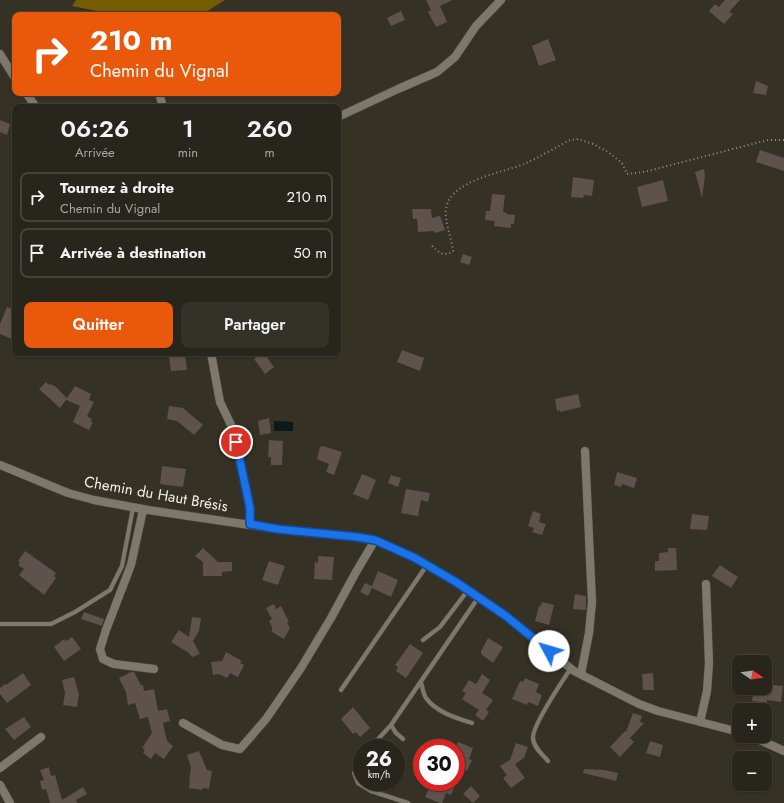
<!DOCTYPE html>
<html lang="fr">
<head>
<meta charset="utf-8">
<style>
  :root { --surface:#28251c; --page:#343129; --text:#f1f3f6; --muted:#a5a5a3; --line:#44423b; --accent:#ea580c }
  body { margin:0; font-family:Jost,sans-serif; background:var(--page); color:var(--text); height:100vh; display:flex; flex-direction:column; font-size:15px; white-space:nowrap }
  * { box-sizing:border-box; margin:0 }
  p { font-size:13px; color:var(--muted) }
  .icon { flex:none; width:22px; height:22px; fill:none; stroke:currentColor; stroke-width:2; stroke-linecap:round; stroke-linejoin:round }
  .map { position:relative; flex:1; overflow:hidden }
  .panel { position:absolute; left:12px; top:104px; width:329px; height:252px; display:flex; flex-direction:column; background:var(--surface); border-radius:8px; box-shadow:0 1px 3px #0004,0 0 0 1px var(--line) }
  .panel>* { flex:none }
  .hud { position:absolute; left:12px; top:12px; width:329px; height:84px; border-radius:8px; box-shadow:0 1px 3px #0004,0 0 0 1px var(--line); background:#ea580c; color:#fff; overflow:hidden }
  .needle { width:26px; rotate:103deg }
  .controls { position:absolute; left:732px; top:655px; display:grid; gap:8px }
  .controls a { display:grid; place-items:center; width:40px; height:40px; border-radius:8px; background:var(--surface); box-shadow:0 1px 3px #0004,0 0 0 1px var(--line); font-size:20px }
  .speed { position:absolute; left:353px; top:739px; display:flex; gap:8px; font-size:20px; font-weight:700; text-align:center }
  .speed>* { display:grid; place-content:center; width:52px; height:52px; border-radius:50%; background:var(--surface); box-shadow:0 1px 3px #0004,0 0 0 1px var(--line); line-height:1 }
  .speed small { font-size:10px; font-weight:400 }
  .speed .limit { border:6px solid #d22; background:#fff; color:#111 }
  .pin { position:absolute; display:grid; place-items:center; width:34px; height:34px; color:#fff; margin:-17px; border:2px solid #fff; border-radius:50%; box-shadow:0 1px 4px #0007 }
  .me { position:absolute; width:44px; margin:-22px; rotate:309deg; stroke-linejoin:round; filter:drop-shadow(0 0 3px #0008) }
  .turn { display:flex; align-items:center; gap:14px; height:84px; padding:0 12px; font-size:18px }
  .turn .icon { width:52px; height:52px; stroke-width:2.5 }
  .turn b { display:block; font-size:28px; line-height:34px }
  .eta { display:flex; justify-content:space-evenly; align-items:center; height:68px; text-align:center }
  .eta b { font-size:24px; font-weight:600; line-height:28px }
  .action { display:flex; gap:8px; margin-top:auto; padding:8px 12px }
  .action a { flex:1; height:46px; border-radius:8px; background:var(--accent); color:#fff; font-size:16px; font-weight:600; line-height:46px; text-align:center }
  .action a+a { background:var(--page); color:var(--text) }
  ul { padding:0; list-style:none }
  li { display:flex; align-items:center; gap:12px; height:50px; margin:0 8px 6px; padding:0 4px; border:2px solid var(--line); border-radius:8px }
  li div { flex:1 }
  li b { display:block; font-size:15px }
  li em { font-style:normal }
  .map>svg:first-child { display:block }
</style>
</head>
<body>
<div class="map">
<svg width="784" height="803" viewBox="0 0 784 803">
  <rect width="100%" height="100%" fill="#353125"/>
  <path fill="#765c00" d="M76 0H225L201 15H118L72 6Z"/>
  <path fill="#0b191a" d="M274 421 293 422V431H274Z"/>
  <path fill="#5f514c" d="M426 0H452L440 6 447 22 436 27 428 12 431 10Z
    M725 0H740L729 12 733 14 724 24 709 11 715 4 719 7Z
    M401 11 405 20 391 26 387 18Z
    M548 39 556 60 539 66 532 46Z
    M756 81 768 86 766 95 753 93Z
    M0 120 10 124 7 135 0 132Z
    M760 150 784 158V171L756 162Z
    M704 169 705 176 702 198 695 172Z
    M573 177 594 180 592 196 584 195 583 198 571 197Z
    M663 180 668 201 642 207 637 187Z
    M492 194 505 195 503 212 507 213 506 214 515 215 514 224H511V228L494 226 495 221 485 220 486 211H490Z
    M412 209H431L432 218 440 216 445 230 434 233V231L418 232 417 219H413Z
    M463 254 472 257 469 265 460 262Z
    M7 307 15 310V332L12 339 0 334V324Z
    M402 350 424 358 420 371 397 362Z
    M262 353H264L274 367 265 374 254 359Z
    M185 355 187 370 171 371 169 357Z
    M46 382 49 385 50 383 53 386 54 385 67 398 75 386 91 394 89 400 94 402 87 416 92 419 91 422H93L89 430 73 422 80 406 66 400 60 408 39 389Z
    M578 394 581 407 560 412V410L557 411 555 399Z
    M169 406 183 408 203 425 194 435 177 421 167 419Z
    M269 418 271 433 260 435 258 421Z
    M269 440 283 441 282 465H271V457H268Z
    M323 446 342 452 334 475 326 472 329 464 317 459 320 447Z
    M162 466 186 469 183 487 160 484Z
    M617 472 637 478 634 488 622 484 621 487 614 485Z
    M362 474 376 480 368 500 353 494Z
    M391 475 401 478 398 487 388 483Z
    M406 489 430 493 428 502 421 500 418 516 401 513Z
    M533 511 541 514 539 522 546 524 542 535 532 532 534 528 528 526Z
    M692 514 709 516 707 530 690 529Z
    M203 548 218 562H232V571L222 572V576H203V562L195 556Z
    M668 548H676L677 570 655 571V561H659V553L668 552Z
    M25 551 56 573 54 576 56 578 44 595 19 575 24 569 18 565 20 563 18 561Z
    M318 556 334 557 332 580 314 579 315 562 318 563Z
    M269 561 285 566 278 585 262 580Z
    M720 565 738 577 731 588 712 576Z
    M378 571 398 580 391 597 372 588 368 596 360 592 365 583 372 586Z
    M575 594 586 596V610L573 609Z
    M542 602 554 605 549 625 535 621 539 606H541Z
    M274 604 276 609 281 606 289 622 287 623 290 628 284 639 272 632V627L269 621 272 619 266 608Z
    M84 612 104 619 102 626 81 619Z
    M192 617 201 618 199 631 193 641 200 654 192 657 189 653 171 642 179 630 189 637Z
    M72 637 81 649 64 661 54 647 64 639 66 641Z
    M488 638 503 647 493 663 481 654V651Z
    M410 644 423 653 406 678 396 671 398 667 395 665Z
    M226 652 242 661 240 663 244 665 238 677 230 673 227 678 219 674 213 675 211 662 222 661Z
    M131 672H134L141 685H143L144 691 154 689 158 711 167 709 170 721 163 723 167 741 173 746 164 759 155 753 151 759 143 753 145 750 142 748 152 733 148 717 140 719 135 703 128 705 126 692 119 678Z
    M23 673 31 685 7 703 0 694V688L5 684 6 685Z
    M653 673 654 690H643L642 674Z
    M482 674 490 680 482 693 493 700 486 710 489 712 483 721 475 715 479 710 462 699 466 693 462 691 469 680 476 684Z
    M74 677 79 694 77 707 63 705 65 693 62 680Z
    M525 678 539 684 536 692 542 695 538 706 528 702 527 705 512 699 520 681 523 682Z
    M765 684 783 686 781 702 767 700V703L752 701 754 688H765Z
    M353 707 370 728 360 737 356 732 353 734 341 719Z
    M633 713 642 716 640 722 644 723 630 738 634 742 620 757 610 747 625 731 626 732Z
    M24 717 31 727 14 740 5 729Z
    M650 741 663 745 660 757 646 753Z
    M458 742 473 748 469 759 472 760 467 771 456 767V746Z
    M516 743 528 747 524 758 515 764 525 778 511 788 503 778 507 775 500 766 510 760Z
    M199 751 207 770 212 771 209 789 203 788 202 790 189 788 190 781 189 780 191 768 187 755Z
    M49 767 51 776 55 775 62 800 83 787 87 794 76 800 78 803H50L46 789 42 790 40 781 44 780 40 770Z
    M584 769 604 770 618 773 616 781 583 773Z
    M432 782H449L455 785 451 795 446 793 442 803H440L425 797Z
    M471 786 480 796 473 803 463 794Z"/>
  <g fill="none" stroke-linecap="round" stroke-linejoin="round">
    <g stroke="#504d43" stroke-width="5">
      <path id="lane" d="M0 624H51L75 612 110 590 122 566 133 508
        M423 640 440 627 468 590
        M421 683C423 688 423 694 426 698 436 712 456 718 472 723
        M341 690 427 565
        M391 725 396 733 403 739
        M370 748 391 725 478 598
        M362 759 354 773 358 783 371 791 408 803
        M548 761C543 755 533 747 533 738 532 726 563 680 571 668"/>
    </g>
    <g stroke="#504d43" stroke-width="9">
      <path id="street" d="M0 54 15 78
        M26 93 36 107
        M159 93 163 107
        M338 117 398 89 437 72 455 57 476 26 501 0
        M211 353 220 402 233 429 250 508V524
        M0 465 68 493 94 500 148 510 277 529 357 537 375 540 415 558 456 582 506 616 574 671 639 704 658 711 739 732
        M143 510 131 565 106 630 100 649 103 659 114 664 154 669
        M581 674 589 633 592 602 585 451
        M700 722 707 691 709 663 706 584
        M183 723 222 745 240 749 266 719 301 668 331 618 356 572 375 540
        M751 736 784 751
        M0 768 41 737
        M0 785 10 803"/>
    </g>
    <path stroke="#908d83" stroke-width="2" stroke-dasharray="1 3" stroke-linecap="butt" d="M432 246C439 253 444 257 453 251 452 239 444 220 446 209 450 180 502 173 524 164 540 157 555 148 570 140L578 139 593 144 608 152 622 163 627 174 644 172 756 143 768 140H784"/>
    <use href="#lane" stroke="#7d786b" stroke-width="4"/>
    <use href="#street" stroke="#7d786b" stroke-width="8"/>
  </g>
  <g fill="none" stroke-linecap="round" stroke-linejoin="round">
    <g stroke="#114b97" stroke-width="10">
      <path id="route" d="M236 442 250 508V524L277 529 357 537 375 540 415 558 456 582 506 616 549 651"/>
    </g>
    <use href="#route" stroke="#1a73e8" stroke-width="7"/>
  </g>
  <g text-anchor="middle" stroke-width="3.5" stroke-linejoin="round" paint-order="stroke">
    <g font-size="15" fill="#f3f0e9" stroke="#353125">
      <text transform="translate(156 494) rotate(10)" y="5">Chemin du Haut Brésis</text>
    </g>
  </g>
</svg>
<div class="controls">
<a><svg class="needle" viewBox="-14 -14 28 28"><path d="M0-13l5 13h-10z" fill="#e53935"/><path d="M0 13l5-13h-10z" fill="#a5a5a3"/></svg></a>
<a>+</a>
<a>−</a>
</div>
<div class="speed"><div>26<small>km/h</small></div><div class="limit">30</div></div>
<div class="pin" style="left:236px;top:442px;background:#d93025"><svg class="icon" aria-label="arrive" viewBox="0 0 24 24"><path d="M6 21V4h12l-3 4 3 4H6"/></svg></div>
<svg class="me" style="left:549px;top:651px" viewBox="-20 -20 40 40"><circle r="19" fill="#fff"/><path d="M0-13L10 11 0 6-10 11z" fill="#1a73e8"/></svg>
<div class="hud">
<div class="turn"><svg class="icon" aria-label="right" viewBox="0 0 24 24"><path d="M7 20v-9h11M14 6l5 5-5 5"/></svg><div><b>210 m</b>Chemin du Vignal</div></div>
</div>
<section class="panel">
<div class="eta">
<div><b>06:26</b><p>Arrivée</p></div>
<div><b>1</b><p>min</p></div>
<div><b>260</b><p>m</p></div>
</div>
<ul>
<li><svg class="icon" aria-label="right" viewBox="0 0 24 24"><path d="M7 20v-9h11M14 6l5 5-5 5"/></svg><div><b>Tournez à droite</b><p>Chemin du Vignal</p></div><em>210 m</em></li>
<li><svg class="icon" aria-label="arrive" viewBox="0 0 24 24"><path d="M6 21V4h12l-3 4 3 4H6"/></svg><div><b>Arrivée à destination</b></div><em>50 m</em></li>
</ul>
<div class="action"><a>Quitter</a><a>Partager</a></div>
</section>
</div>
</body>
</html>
